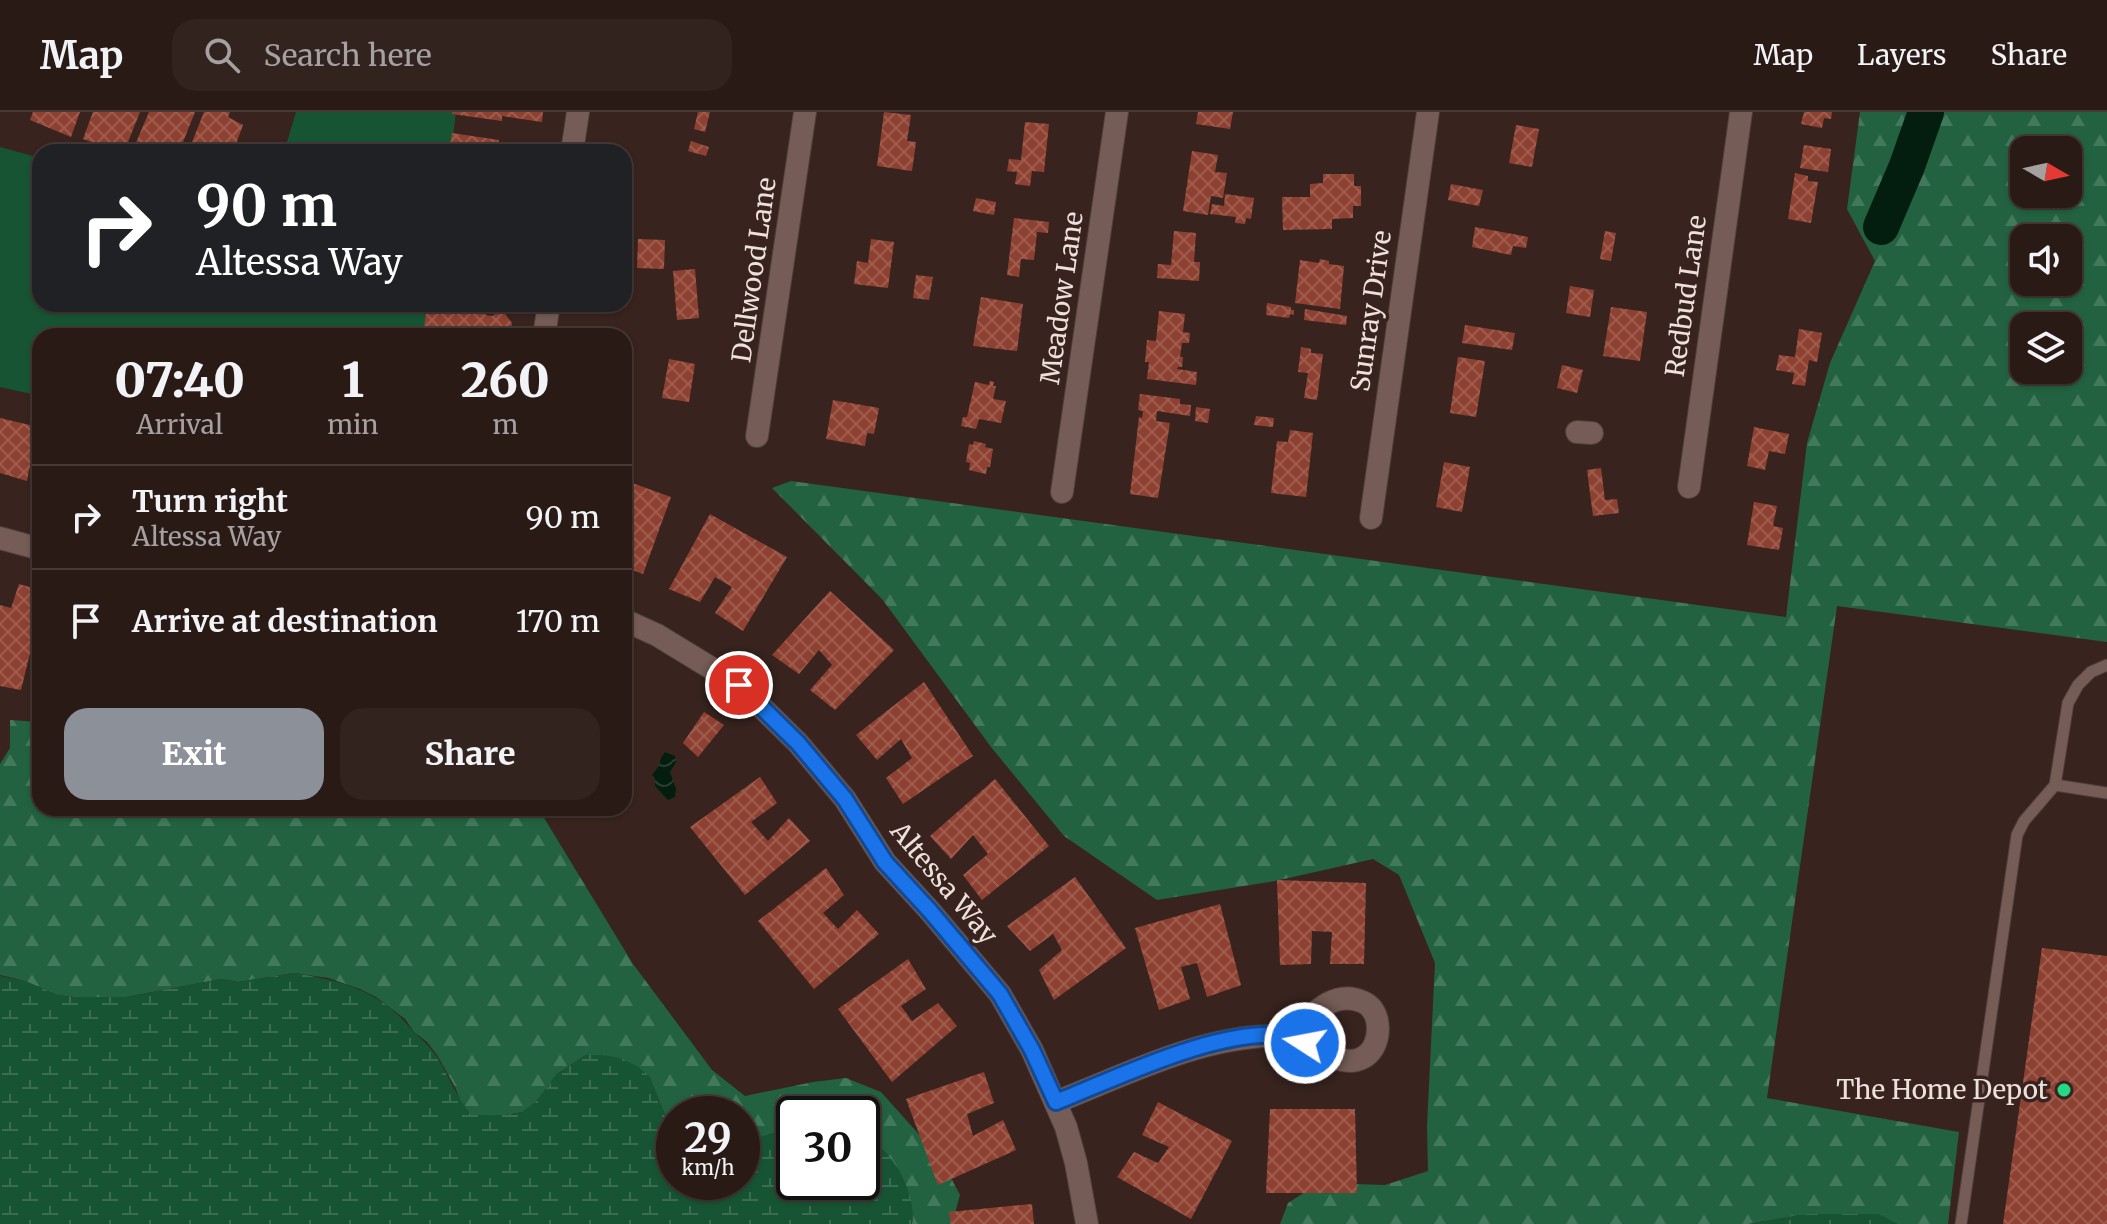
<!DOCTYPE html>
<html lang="en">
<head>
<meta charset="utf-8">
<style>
  :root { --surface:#2a1a16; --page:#32231f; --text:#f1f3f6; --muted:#a5a1a1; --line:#463835; --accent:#8c9099 }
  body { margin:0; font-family:Merriweather,serif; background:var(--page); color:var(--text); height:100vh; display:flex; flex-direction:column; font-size:30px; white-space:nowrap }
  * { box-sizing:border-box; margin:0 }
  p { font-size:26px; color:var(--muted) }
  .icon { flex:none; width:44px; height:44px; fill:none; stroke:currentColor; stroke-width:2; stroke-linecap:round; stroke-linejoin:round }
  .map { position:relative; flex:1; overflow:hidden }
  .sheet { position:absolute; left:32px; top:216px; width:600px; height:488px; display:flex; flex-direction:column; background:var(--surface); border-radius:24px; box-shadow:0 2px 6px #0004,0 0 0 2px var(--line) }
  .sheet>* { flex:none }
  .guide { position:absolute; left:32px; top:32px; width:600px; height:168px; border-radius:24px; box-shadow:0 2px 6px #0004,0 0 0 2px var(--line); background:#202124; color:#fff; overflow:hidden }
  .needle { width:52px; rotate:99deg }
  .fabs { position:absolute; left:2010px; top:24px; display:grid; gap:16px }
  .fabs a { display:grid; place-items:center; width:72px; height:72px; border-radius:16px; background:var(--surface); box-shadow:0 2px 6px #0004,0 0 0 2px var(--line); font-size:40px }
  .speed { position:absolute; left:656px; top:984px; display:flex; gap:16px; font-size:40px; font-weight:700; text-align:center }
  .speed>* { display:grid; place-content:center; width:104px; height:104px; border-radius:50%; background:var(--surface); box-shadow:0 2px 6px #0004,0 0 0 2px var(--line); line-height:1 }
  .speed small { font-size:20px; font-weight:400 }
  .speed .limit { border:4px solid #111; border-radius:12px; background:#fff; color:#111 }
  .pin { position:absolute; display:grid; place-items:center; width:68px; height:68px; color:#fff; margin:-34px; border:4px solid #fff; border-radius:50%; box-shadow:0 2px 8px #0007 }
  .me { position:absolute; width:88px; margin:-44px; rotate:281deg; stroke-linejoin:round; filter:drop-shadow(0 0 6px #0008) }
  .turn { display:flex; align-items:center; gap:28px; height:168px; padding:0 32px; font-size:36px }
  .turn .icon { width:104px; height:104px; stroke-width:2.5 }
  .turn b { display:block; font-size:56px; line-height:68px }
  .eta { display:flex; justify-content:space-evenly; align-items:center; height:136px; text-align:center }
  .eta b { font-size:48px; font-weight:800; line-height:56px }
  .button { display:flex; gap:16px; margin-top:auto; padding:16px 32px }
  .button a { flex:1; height:92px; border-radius:24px; background:var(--accent); color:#fff; font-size:32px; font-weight:800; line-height:92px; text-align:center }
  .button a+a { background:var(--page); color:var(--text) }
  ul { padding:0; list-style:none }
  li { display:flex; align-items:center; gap:24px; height:104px; padding:0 32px; border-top:2px solid var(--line) }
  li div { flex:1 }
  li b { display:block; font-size:30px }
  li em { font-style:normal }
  header { display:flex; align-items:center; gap:48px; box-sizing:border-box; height:112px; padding:0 40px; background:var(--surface); border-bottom:2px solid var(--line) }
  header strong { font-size:38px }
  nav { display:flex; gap:44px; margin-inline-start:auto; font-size:28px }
  .search { width:560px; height:72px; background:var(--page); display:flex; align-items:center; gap:20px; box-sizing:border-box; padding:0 28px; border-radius:24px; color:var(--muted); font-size:30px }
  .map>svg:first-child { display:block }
</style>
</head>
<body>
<header>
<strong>Map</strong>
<div class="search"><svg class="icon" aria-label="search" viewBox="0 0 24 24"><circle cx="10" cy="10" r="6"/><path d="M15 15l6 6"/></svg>Search here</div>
<nav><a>Map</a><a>Layers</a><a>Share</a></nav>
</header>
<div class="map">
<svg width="2107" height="1112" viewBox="0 0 2107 1112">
  <defs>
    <pattern id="forest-firs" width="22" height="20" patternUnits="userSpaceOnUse" patternTransform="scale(2)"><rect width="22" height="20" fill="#226240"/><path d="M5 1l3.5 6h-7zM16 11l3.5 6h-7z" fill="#42785b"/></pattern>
    <pattern id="wetland-marsh" width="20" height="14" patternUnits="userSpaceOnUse" patternTransform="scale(2)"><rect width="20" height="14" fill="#175434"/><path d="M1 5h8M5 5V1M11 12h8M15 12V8" fill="none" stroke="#396c51"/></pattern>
    <pattern id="water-waves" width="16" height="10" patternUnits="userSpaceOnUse" patternTransform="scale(2)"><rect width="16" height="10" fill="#031d0f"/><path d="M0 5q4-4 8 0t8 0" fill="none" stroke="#283e31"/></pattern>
    <pattern id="building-cross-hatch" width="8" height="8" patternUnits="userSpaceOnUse" patternTransform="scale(2)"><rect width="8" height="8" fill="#8e4131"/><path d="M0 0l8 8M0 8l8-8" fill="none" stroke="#9e5c4e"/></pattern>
  </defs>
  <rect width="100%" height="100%" fill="#38231e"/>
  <path fill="#175434" d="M296 0H456L451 40H284Z
    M0 35 40 46V192H431L427 224H40V284L0 275Z"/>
  <path fill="url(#forest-firs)" fill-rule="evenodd" d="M1860 0H2107V530L1837 494 1767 986 1959 1020 1948 1112H1897L1878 1102H1807L1748 1112H1280L1288 1091 1319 1071 1385 1073 1428 1059 1427 1014 1435 851 1399 763 1373 747 1275 769 1157 788 1064 724 991 635 882 487 772 376 791 369 1786 505 1807 331 1830 251 1875 149 1847 97ZM2024 38H2068V82H2024ZM2024 126H2068V170H2024ZM2024 214H2068V258H2024Z
    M10 608 40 610V696H538L633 852 712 958 745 984 813 970 846 966 881 980 941 1047 960 1083 952 1112H912C915 1087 902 1059 886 1041 878 1033 869 1027 862 1019V1002H794V1009L779 1019 746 1031H742V1002H674V1018L668 1010 649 964 586 943 557 962 536 990 523 1000 505 1003H471L461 990 455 975 437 943 427 930 414 920 405 907 376 885 360 877 328 866 294 861 238 870 221 867 126 885H74L57 883 25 869 0 863V652L10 636Z"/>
  <path fill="url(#wetland-marsh)" d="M294 861C342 869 380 878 412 918 421 927 430 934 437 945 449 964 457 986 471 1003H505L523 1000 536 990 557 962 586 943H603L620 946 637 954 649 964 668 1010 674 1018V1070H742V1031L779 1019 794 1009V1070H862V1019C869 1027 878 1033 886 1041 902 1059 916 1087 912 1112H0V864L25 869 57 883 74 885H126L221 867 238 870Z
    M1807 1102H1878L1897 1112H1748Z"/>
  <path fill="url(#water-waves)" d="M665 640 675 644 676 650 670 660 676 677 675 685 668 688 655 674V666L652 663 659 654 661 646Z"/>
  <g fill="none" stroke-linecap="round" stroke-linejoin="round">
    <path stroke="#031d0f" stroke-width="36" d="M1881 115 1907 54 1926 0"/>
  </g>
  <path fill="url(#building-cross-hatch)" d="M33 0H80L71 25 30 8Z
    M93 0H140L124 40H118L83 27Z
    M149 0H195L179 40H132Z
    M204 0H230L228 5 243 13 233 40H188Z
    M452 0H543L542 10 502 4V9L452 2Z
    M698 0H710L705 20 694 17Z
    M884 0 911 3 907 29 916 30 912 59 877 54Z
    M1198 0H1233L1230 17 1196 12Z
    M1804 0H1832L1831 7 1824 6 1822 16 1801 12Z
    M1025 10 1049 12 1044 60 1032 59 1030 74 1015 72 1017 60 1007 59 1009 47 1021 48Z
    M1516 13 1539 17 1532 55 1509 51Z
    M452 21 499 28 498 35 524 38V40H449Z
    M691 29 709 35 706 44 688 39Z
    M1804 33 1831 37 1828 60 1800 56Z
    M1192 39 1218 43 1215 60 1227 61 1223 86 1211 84 1208 103 1183 99Z
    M1795 61 1808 64V69L1818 70 1811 111 1788 107Z
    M1323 62H1354V74H1361V94H1353V106L1332 107V117L1283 118 1282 85H1310V72L1323 71Z
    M1451 72 1483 78 1479 94 1448 88Z
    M1225 82 1254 86 1251 107 1246 106 1245 112 1235 111 1236 105 1210 102 1212 92 1224 94Z
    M976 86 996 90 994 103 973 99Z
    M1014 106 1049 110 1048 121 1037 120 1034 148 1021 147 1019 165 1007 163Z
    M1475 115 1528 125 1526 136 1513 134 1511 143 1472 135Z
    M1174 119 1196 121 1194 150H1200L1199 169 1157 166 1158 152 1171 153Z
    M1605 119 1616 121 1611 149 1600 147Z
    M638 127 665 128 664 157 637 156Z
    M871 127 894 130 888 176 854 172 857 149 868 151Z
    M1320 147 1329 149V152L1344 154 1340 197 1295 191 1300 148 1319 151Z
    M695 157 699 206 677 208 673 159Z
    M916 163 933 165 929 188 913 186Z
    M1570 174 1594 178 1590 205 1566 201Z
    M981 185 1023 192 1017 239 973 234Z
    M1267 191 1291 195V198H1294V203L1290 202 1289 206 1266 203Z
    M427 192H481L480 195 486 203 492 204 497 201 505 202 512 211 510 224H423Z
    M1611 195 1647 200 1640 249 1603 244Z
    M1305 197 1347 204 1346 213 1304 208Z
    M1159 199 1185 202 1183 220 1190 221 1189 231H1182L1180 245H1183L1182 255H1178L1177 257 1197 260 1196 273 1147 267 1149 250H1145L1147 228 1156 229Z
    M1465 213 1515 221 1512 238 1462 231Z
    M1799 217 1822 221 1817 250 1809 248 1805 274 1792 272 1794 261 1776 258 1779 243 1795 245Z
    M1301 235 1311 237V241L1323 242 1317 288 1304 286 1308 261 1298 260Z
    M1458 245 1485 249 1476 305 1450 301Z
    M669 247 695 252 689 290 662 286Z
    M1562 253 1583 258 1577 281 1557 276Z
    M990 269 994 270 993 274H996L993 287 1006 289 1001 311 979 307 976 317 961 314 963 305H967L975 270 989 273Z
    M1140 282 1180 287V292L1191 293 1190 304 1157 299 1156 309 1170 311 1158 386 1130 382 1139 305 1142 306 1143 299 1138 298Z
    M833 288 879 296 874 322 867 321 865 334 826 327Z
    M1196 295 1210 297 1208 311 1195 309Z
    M1256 304 1274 306 1273 315 1254 313Z
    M0 306 38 315 27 369 0 361Z
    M1754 315 1789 322 1785 342 1769 339 1765 358 1747 354Z
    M1290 318 1313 321 1306 385 1271 381 1277 329 1288 330Z
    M974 329 986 332 985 335 993 337 990 355H987L986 362 969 358 970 351 966 350 969 332 973 333Z
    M1444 350 1470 355 1462 400 1436 395Z
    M1601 356 1605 388 1617 387 1619 401 1593 404 1587 358Z
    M624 368 671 385 643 462 624 455Z
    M1754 390 1777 394 1773 414 1783 416 1779 438 1747 433Z
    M710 402 787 445 743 519 715 501 732 475 715 465 700 490 669 477Z
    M19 472 40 478V500L21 578 0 574V493L11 496Z
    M830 479 894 538 835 598 810 578 832 553 819 538 799 562 772 543Z
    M924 570 973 644 903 692 886 666 912 646 901 627 877 648 856 623Z
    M704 600 724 613 698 645 683 631Z
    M760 665 777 691 751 710 768 729 789 706 810 729 745 783 690 715Z
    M995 667 1049 734 982 788 963 763 988 742 973 723 951 747 930 724Z
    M826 756 844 783 823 801 838 817 857 798 879 822 814 877 758 809Z
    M1075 765 1126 836 1054 888 1039 858 1062 838 1053 822 1030 839 1007 814Z
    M1277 768 1366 771 1364 852H1330L1332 820 1312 819 1311 852 1280 853Z
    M1220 792 1241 873 1207 885 1197 851 1181 855 1190 887 1159 898 1135 816Z
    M2042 836 2107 844V1112H2003Z
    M908 847 926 877 901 894 912 909 938 891 957 914 892 970 838 897Z
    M984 960 994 991 967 1002 973 1024 1003 1008 1016 1038 938 1073 906 987Z
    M1158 990 1232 1029 1191 1107 1117 1065 1134 1040 1158 1051 1169 1035 1142 1023Z
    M1270 997H1355L1357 1081H1266Z
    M1032 1092 1034 1112H951L949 1100Z"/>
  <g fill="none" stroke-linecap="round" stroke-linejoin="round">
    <g stroke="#503f3b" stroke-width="13">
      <path id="service" d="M2055 673 2107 681
        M1961 1112 2017 723 2024 709 2055 673 2068 591 2078 573 2091 560 2107 553"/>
    </g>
    <g stroke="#503f3b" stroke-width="24">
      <path id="minor" d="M572 40 578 0
        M544 224 549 192
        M1577 320 1592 321
        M757 324 805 0
        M1689 375 1741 0
        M1062 380 1117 0
        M1371 406 1428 0
        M0 426 40 437
        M624 508 657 523 739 573 798 631 845 687 885 750 930 799 1000 882 1032 938 1066 1015 1076 1051 1087 1112
        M1056 990C1123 964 1199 925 1271 924 1277 924 1284 923 1289 924 1311 928 1332 954 1357 948 1375 943 1380 924 1377 908 1375 900 1370 893 1363 890 1333 876 1310 905 1291 924"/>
    </g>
    <use href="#service" stroke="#755c56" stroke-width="11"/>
    <use href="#minor" stroke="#755c56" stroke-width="22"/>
  </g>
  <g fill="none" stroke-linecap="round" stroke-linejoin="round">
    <g stroke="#114b97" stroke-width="20">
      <path id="route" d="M739 573 798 631 845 687 885 750 930 799 1000 882 1032 938 1056 990C1119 965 1222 914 1288 924 1294 924 1300 928 1305 931"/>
    </g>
    <use href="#route" stroke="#1a73e8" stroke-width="14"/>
  </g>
  <circle fill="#25d886" stroke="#38231e" stroke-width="3" cx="2064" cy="978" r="8"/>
  <g text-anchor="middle" stroke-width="7" stroke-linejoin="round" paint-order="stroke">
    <g font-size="26" fill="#eee0dc" stroke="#38231e">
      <text transform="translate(754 158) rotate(-82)" y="9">Dellwood Lane</text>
      <text transform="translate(1686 184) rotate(-82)" y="9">Redbud Lane</text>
      <text transform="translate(1062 186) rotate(-82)" y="9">Meadow Lane</text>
      <text transform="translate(1371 199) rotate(-82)" y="9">Sunray Drive</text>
      <text transform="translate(944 771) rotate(50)" y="9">Altessa Way</text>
    </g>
    <g font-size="26" fill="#eee0dc" stroke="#38231e" text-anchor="end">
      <text x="2048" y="987">The Home Depot</text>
    </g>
  </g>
</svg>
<div class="fabs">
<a><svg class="needle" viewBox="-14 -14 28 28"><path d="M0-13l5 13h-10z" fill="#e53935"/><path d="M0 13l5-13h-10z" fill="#a5a1a1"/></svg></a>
<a><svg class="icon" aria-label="sound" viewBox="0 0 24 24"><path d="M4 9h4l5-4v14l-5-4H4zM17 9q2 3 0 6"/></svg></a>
<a><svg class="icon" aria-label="layers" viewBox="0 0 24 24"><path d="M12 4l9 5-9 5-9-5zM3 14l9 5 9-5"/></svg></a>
</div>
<div class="speed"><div>29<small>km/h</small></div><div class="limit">30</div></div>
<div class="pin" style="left:739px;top:573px;background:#d93025"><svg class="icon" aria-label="arrive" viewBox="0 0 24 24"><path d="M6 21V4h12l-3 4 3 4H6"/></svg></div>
<svg class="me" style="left:1305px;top:931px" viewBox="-20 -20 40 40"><circle r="17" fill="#1a73e8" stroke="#fff" stroke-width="3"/><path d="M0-11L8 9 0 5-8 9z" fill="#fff"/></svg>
<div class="guide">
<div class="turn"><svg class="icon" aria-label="right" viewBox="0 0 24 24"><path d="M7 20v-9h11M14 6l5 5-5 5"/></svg><div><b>90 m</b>Altessa Way</div></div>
</div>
<section class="sheet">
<div class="eta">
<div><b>07:40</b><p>Arrival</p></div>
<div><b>1</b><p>min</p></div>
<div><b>260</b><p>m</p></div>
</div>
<ul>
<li><svg class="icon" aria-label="right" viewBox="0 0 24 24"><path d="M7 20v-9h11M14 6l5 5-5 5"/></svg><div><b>Turn right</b><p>Altessa Way</p></div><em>90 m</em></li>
<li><svg class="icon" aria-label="arrive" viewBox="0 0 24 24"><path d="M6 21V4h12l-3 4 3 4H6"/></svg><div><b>Arrive at destination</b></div><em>170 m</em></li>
</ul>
<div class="button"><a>Exit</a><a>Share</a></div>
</section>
</div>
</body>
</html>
